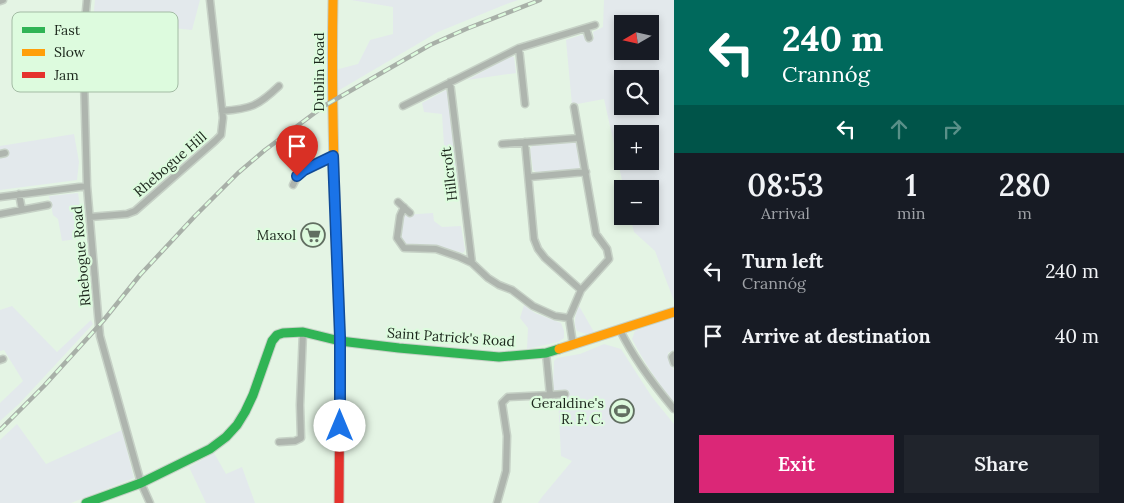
<!DOCTYPE html>
<html lang="en">
<head>
<meta charset="utf-8">
<style>
  :root { --surface:#171b24; --page:#20242c; --text:#f1f3f6; --muted:#9ea1a6; --accent:#db2777 }
  body { margin:0; font-family:Lora,serif; background:var(--page); color:var(--text); height:100vh; display:flex; flex-direction:column; font-size:19px; white-space:nowrap }
  * { box-sizing:border-box; margin:0 }
  p { font-size:16px; color:var(--muted) }
  .icon { flex:none; width:28px; height:28px; fill:none; stroke:currentColor; stroke-width:2; stroke-linecap:round; stroke-linejoin:round }
  .map { position:relative; flex:1; overflow:hidden }
  .drawer { display:flex; flex-direction:column; background:var(--surface); width:450px }
  .drawer>* { flex:none }
  .top-card { background:#00695c; color:#fff; overflow:hidden }
  .needle { width:32px; rotate:261deg }
  .controls { position:absolute; left:614px; top:15px; display:grid; gap:10px }
  .controls a { display:grid; place-items:center; width:45px; height:45px; border-radius:0px; background:var(--surface); box-shadow:0 2px 8px #0003; font-size:25px }
  .pin { position:absolute; display:grid; place-items:center; width:42px; height:42px; color:#fff; margin:-51px -21px; border-radius:50% 50% 50% 0; rotate:-45deg; box-shadow:0 0 5px #0007 }
  .pin .icon { rotate:45deg }
  .me { position:absolute; width:55px; margin:-28px; rotate:0deg; stroke-linejoin:round; filter:drop-shadow(0 0 4px #0008) }
  .turn { display:flex; align-items:center; gap:18px; height:105px; padding:0 25px; font-size:22px }
  .turn .icon { width:65px; height:65px; stroke-width:2.5 }
  .turn b { display:block; font-size:35px; line-height:42px }
  .lanes { display:flex; align-items:center; height:48px; padding:0 25px; background:#0003; justify-content:center; gap:25px; direction:ltr }
  .lanes .off { opacity:.35 }
  .eta { display:flex; justify-content:space-evenly; align-items:center; height:85px; text-align:center }
  .eta b { font-size:30px; font-weight:600; line-height:35px }
  .action { display:flex; gap:10px; margin-top:auto; padding:10px 25px }
  .action a { flex:1; height:58px; border-radius:0px; background:var(--accent); color:#fff; font-size:20px; font-weight:600; line-height:58px; text-align:center }
  .action a+a { background:var(--page); color:var(--text) }
  ul { padding:0; list-style:none }
  li { display:flex; align-items:center; gap:15px; height:65px; padding:0 25px }
  li div { flex:1 }
  li b { display:block; font-size:19px }
  li em { font-style:normal }
  main { display:flex; flex:1; min-height:0 }
  .map>svg:first-child { display:block }
</style>
</head>
<body>
<main>
<div class="map">
<svg width="674" height="503" viewBox="0 0 674 503">
  <rect width="100%" height="100%" fill="#e4f4e4"/>
  <path fill="#e3e9ec" fill-rule="evenodd" d="M95 0H200L192 30 93 20Z
    M351 0H518L504 5 438 32 336 92 335 70 358 64 370 40 393 34V7Z
    M604 0H674V301L655 251 634 232 630 216H650V189H624L604 99 572 105 566 40 584 34 586 40 594 38 593 32 603 27ZM622 24H650V51H622ZM622 79H650V106H622ZM622 134H650V161H622Z
    M511 56 514 57 516 73 467 80Z
    M446 90 448 92 457 177H446L442 114 424 112 422 103Z
    M74 134 79 162 77 180 0 190V146Z
    M574 141 578 145 581 166 577 170 537 173 533 170 530 149 534 144Z
    M78 193 85 238 62 241 58 219 53 215 49 196Z
    M433 213 434 221 442 227 461 226 465 250 463 253 444 248 406 244 401 239 404 215Z
    M524 305 535 313 561 323 564 331V338L558 342 527 349 528 328 520 318Z
    M12 306 57 352 91 320 93 324 19 404 0 421V403L23 381 4 350 0 351V310Z
    M579 306 594 332 586 334 577 331C573 323 575 315 579 306Z
    M674 317V350L668 353 674 371V402C657 382 644 362 632 339L635 331Z
    M604 344 621 349 652 397 674 424V503H538L542 497 572 461 561 456 558 397 553 388 554 361 557 358 580 354Z
    M17 424 46 464 122 430 134 478 71 503H0V440Z
    M214 453 226 474 242 467 255 503H206L189 467Z"/>
  <g fill="none" stroke-linecap="round" stroke-linejoin="round">
    <g stroke="#c6d1c6" stroke-width="9">
      <path id="street" d="M87 0 83 43 87 186 98 315 100 336 141 483 150 503
        M0 1 3 0
        M586 28 589 38
        M519 48 525 104
        M450 82 472 263
        M403 106 519 48 595 25
        M222 111C251 109 258 106 279 86
        M525 142 534 239 538 249 545 258 581 290
        M502 144 579 138
        M0 154 5 153
        M529 177 586 172
        M293 185C301 167 316 164 333 157
        M19 194 22 210
        M0 197 87 186
        M398 202 410 213
        M404 207 400 216 397 238 404 248 436 249 459 257 472 263 488 278 499 285 512 290 533 306 555 316 569 318
        M0 214 48 205
        M90 217 127 214 135 211 215 141 221 135 223 118 210 0
        M620 330C634 359 653 384 674 409
        M573 344 569 318 581 290 609 259 607 249 596 234 574 107
        M674 355 672 357 674 363
        M0 360 3 359
        M550 395 565 394
        M279 442 295 441 301 438 300 405 303 332
        M497 503 506 471 507 436 502 403 508 397 550 395 546 353"/>
    </g>
    <g stroke="#c6d1c6" stroke-width="11">
      <path id="fast" d="M86 503 141 483 210 449 226 437 237 425 245 412 253 395 272 341 277 335 283 333 303 332 340 341 399 348 499 357 546 353 559 349"/>
    </g>
    <g stroke="#c6d1c6" stroke-width="11">
      <path id="slow" d="M333 0C331 103 335 205 339 308
        M559 349 674 312"/>
    </g>
    <g stroke="#c6d1c6" stroke-width="11">
      <path id="jam" d="M339 308 340 337 339 503"/>
    </g>
    <use href="#street" stroke="#aeb5ae" stroke-width="6"/>
    <use href="#fast" stroke="#30b455" stroke-width="9"/>
    <use href="#slow" stroke="#ff9f0a" stroke-width="9"/>
    <use href="#jam" stroke="#e5322d" stroke-width="9"/>
    <g stroke="#a8b0a8" stroke-width="4.5">
      <path id="rail" d="M0 430 44 386 103 321 140 275 195 216 238 173 265 150 324 106 430 45 466 29 540 0"/>
    </g>
    <use href="#rail" stroke="#ddfbde" stroke-width="2.5" stroke-dasharray="8" stroke-linecap="butt"/>
  </g>
  <g fill="none" stroke-linecap="round" stroke-linejoin="round">
    <g stroke="#114b97" stroke-width="12">
      <path id="route" d="M297 176 304 170 333 156 340 337V426"/>
    </g>
    <use href="#route" stroke="#1a73e8" stroke-width="9"/>
  </g>
  <defs>
    <g id="supermarket-ring" transform="scale(1.25)"><circle r="9.5" fill="#ddfbde" stroke="#616e61" stroke-width="1.5"/><path d="M-6-5.5h2.5l.6 2H6L4.5 2H-2.5L-4.4-4H-6ZM-1.5 3.2a1.3 1.3 0 1 0 .1 0ZM3 3.2a1.3 1.3 0 1 0 .1 0Z" fill="#616e61"/></g>
    <g id="stadium-ring" transform="scale(1.25)"><circle r="9.5" fill="#ddfbde" stroke="#616e61" stroke-width="1.5"/><path d="M0-5a6.5 5 0 1 0 0 10a6.5 5 0 1 0 0-10ZM-3.5-1.8h7v3.6h-7Z" fill="#616e61"/></g>
  </defs>
  <g fill-rule="evenodd">
    <use href="#supermarket-ring" x="313" y="235"/>
    <use href="#stadium-ring" x="622" y="411"/>
  </g>
  <g text-anchor="middle" stroke-width="4.5" stroke-linejoin="round" paint-order="stroke">
    <g font-size="14" fill="#1b261b" stroke="#ddfbde">
      <text transform="translate(319 72) rotate(-90)" y="5">Dublin Road</text>
      <text transform="translate(170 164) rotate(-41)" y="5">Rhebogue Hill</text>
      <text transform="translate(449 174) rotate(-97)" y="5">Hillcroft</text>
      <text transform="translate(81 256) rotate(-95)" y="5">Rhebogue Road</text>
      <text transform="translate(451 337) rotate(4)" y="5">Saint Patrick's Road</text>
    </g>
    <g font-size="14" fill="#1b261b" stroke="#ddfbde" text-anchor="end">
      <text x="296" y="240">Maxol</text>
      <text x="604" y="408">Geraldine's<tspan x="604" dy="16">R. F. C.</tspan></text>
    </g>
  </g>
  <rect x="12" y="12" width="166" height="80" rx="8" fill="#ddfbde" stroke="#a3bba4" stroke-width="1"/>
  <rect x="22" y="27" width="23" height="6" fill="#30b455"/>
  <rect x="22" y="49" width="23" height="7" fill="#ff9f0a"/>
  <rect x="22" y="72" width="23" height="6" fill="#e5322d"/>
  <g font-size="14" fill="#1b261b">
    <text x="54" y="35">Fast</text>
    <text x="54" y="57">Slow</text>
    <text x="54" y="80">Jam</text>
  </g>
</svg>
<div class="controls">
<a><svg class="needle" viewBox="-14 -14 28 28"><path d="M0-13l5 13h-10z" fill="#e53935"/><path d="M0 13l5-13h-10z" fill="#9ea1a6"/></svg></a>
<a><svg class="icon" aria-label="search" viewBox="0 0 24 24"><circle cx="10" cy="10" r="6"/><path d="M15 15l6 6"/></svg></a>
<a>+</a>
<a>−</a>
</div>
<div class="pin" style="left:297px;top:176px;background:#d93025"><svg class="icon" aria-label="arrive" viewBox="0 0 24 24"><path d="M6 21V4h12l-3 4 3 4H6"/></svg></div>
<svg class="me" style="left:340px;top:426px" viewBox="-20 -20 40 40"><circle r="19" fill="#fff"/><path d="M0-13L10 11 0 6-10 11z" fill="#1a73e8"/></svg>
</div>
<section class="drawer">
<div class="top-card">
<div class="turn"><svg class="icon" aria-label="left" viewBox="0 0 24 24"><path d="M17 20v-9H6M10 6l-5 5 5 5"/></svg><div><b>240 m</b>Crannóg</div></div>
<div class="lanes"><svg class="icon" aria-label="left" viewBox="0 0 24 24"><path d="M17 20v-9H6M10 6l-5 5 5 5"/></svg><svg class="icon off" aria-label="ahead" viewBox="0 0 24 24"><path d="M12 20V5M6 11l6-6 6 6"/></svg><svg class="icon off" aria-label="right" viewBox="0 0 24 24"><path d="M7 20v-9h11M14 6l5 5-5 5"/></svg></div>
</div>
<div class="eta">
<div><b>08:53</b><p>Arrival</p></div>
<div><b>1</b><p>min</p></div>
<div><b>280</b><p>m</p></div>
</div>
<ul>
<li><svg class="icon" aria-label="left" viewBox="0 0 24 24"><path d="M17 20v-9H6M10 6l-5 5 5 5"/></svg><div><b>Turn left</b><p>Crannóg</p></div><em>240 m</em></li>
<li><svg class="icon" aria-label="arrive" viewBox="0 0 24 24"><path d="M6 21V4h12l-3 4 3 4H6"/></svg><div><b>Arrive at destination</b></div><em>40 m</em></li>
</ul>
<div class="action"><a>Exit</a><a>Share</a></div>
</section>
</main>
</body>
</html>
